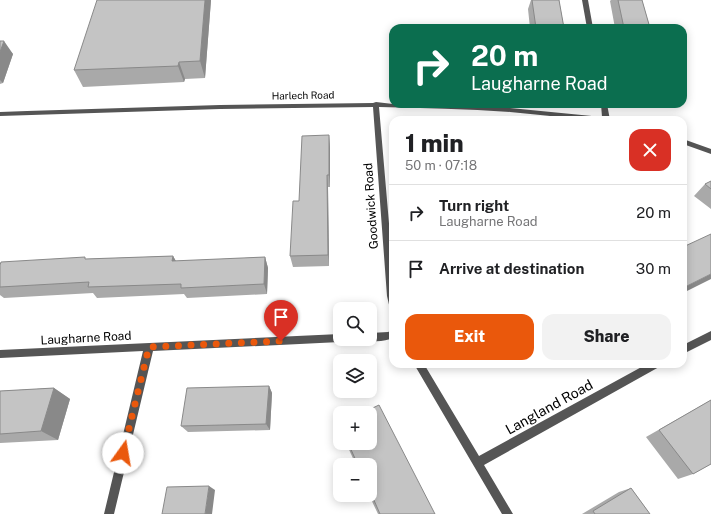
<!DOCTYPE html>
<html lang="en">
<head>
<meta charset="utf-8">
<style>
  :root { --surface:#fff; --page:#f2f2f2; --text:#202124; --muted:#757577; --line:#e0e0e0; --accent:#ea580c }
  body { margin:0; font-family:"Public Sans",sans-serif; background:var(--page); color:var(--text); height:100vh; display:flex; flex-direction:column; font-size:15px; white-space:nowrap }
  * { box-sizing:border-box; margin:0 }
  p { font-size:13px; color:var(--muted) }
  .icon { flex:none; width:22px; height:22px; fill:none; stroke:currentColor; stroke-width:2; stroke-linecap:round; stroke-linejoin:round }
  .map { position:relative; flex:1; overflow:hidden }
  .drawer { position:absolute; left:389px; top:116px; width:298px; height:252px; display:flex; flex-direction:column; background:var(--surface); border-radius:12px; box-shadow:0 2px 10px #0003 }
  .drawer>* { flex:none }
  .hud { position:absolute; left:389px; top:24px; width:298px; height:84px; border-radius:12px; box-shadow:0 2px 10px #0003; background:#0b6e4f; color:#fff; overflow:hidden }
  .controls { position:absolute; left:333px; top:302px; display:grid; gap:8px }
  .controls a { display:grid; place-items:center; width:44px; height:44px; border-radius:8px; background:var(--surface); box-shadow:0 2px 10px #0003; font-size:20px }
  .pin { position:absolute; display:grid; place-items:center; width:34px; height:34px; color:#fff; margin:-41px -17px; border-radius:50% 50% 50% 0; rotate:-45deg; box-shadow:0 0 4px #0007 }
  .pin .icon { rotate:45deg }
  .me { position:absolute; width:44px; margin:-22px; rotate:13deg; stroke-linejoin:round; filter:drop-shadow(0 0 3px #0008) }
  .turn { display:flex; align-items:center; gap:14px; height:84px; padding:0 16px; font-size:18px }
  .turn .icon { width:52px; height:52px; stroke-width:2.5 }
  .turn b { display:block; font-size:28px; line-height:34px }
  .round { display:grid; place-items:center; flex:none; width:42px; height:42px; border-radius:12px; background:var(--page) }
  .head { display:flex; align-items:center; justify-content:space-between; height:68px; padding:0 16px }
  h1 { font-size:24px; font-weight:800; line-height:30px }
  .cta { display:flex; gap:8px; margin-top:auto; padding:8px 16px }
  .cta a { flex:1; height:46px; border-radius:12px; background:var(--accent); color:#fff; font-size:16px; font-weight:800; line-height:46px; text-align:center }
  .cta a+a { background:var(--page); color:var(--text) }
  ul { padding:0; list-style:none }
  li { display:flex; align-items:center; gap:12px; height:56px; padding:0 16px; border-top:1px solid var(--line) }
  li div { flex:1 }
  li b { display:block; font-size:15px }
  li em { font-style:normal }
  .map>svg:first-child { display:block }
</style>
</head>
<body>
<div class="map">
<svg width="711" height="514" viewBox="0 0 711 514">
  <rect width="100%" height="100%" fill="#fff"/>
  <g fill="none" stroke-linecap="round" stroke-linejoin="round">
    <path fill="#555" fill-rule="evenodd" d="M582 0H588L593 28H587Z
      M376 102 393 104 462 105 510 108 602 117 601 104H607L610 120C577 120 544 115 510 112 467 109 423 108 379 107L393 270V310L390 309 387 296 373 107 220 109 0 116V112L27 111 220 105 373 103Z
      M683 139 711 149V154L683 144Z
      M393 330V338C386 341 373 343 366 339H370V333L388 332Z
      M711 331V340L683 354V345Z
      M340 334V339H344L340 342 153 351 114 514H104L143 351 0 358V350Z
      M414 364H424L479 456 647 364H661L659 367 484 465 513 514H502Z"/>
  </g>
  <path fill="#a9a9a9" d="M211 0 205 78 185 79 184 82 83 87 74 70Z
    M531 0H559L564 28H530L528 9Z
    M611 0H642L650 28H615L610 1Z
    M0 41 13 54 3 83 0 84Z
    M329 135 330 148V187H328L329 266 293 267 290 256 299 201Z
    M711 181V209L694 196 705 184Z
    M173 256 176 261 265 257 268 268 267 294 187 298 184 294 97 298 93 293 4 298 0 295V265L87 259Z
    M484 364H494L486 368Z
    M269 386 272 393 270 430 188 432 181 426Z
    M54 388 70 399 58 440 0 443V391Z
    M711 400V464L693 474 678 479 646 437Z
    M346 443H370L435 514H378L369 495H370V465H356Z
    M631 488 650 514H582L619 492Z"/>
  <path fill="#898989" d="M205 0H211L205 78 200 61Z
    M4 41 13 54 3 83 0 80V52Z
    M179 62 185 79 184 82 178 66Z
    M329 135 330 148V187L329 175Z
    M327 175 328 187 329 266 328 255Z
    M173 256 179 267 172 261Z
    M265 257 268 268 267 294 264 284Z
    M711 274V279L683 293V288Z
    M488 364H494L486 368Z
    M269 386 272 393 270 430 266 424Z
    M54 388 70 399 58 440 41 431Z
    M209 486 215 490 212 514H205Z"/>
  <path fill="#c4c4c4" stroke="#898989" d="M97 0H205L200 61 179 62 178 66 74 70Z
    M532 0H559L564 28H536Z
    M618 0H642L650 28H624Z
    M0 41H4L0 52Z
    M329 135V175H327L328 255 290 256 293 201H299L302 136Z
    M711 181V189L705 184Z
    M711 234V274L683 288V247Z
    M173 256 172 261 265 257 264 284 181 288V284L88 287 89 282 0 287V265L1 262 85 257V259Z
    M269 386 266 424 181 426 187 388Z
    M54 388 41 431 0 434V391Z
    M711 400V464L693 474 659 430Z
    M379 405 435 514H380L370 491V465H358L348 443H370V413H362Z
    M209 486 205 514H162L167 487Z
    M631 488 650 514H595L593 511Z"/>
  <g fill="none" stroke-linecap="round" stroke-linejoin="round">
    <path stroke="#ea580c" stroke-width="7" stroke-dasharray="0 12.6" d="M123 453 149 347 281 341"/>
  </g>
  <g text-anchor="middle" stroke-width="3" stroke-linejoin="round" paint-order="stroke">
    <g font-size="10" fill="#000" stroke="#fff">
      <text transform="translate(303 95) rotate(-1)" y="4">Harlech Road</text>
    </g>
    <g font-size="12" fill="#000" stroke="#fff">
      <text transform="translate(371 206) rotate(-94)" y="4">Goodwick Road</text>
      <text transform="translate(86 338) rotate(-3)" y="4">Laugharne Road</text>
    </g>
    <g font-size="14" fill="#000" stroke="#fff">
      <text transform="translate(549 407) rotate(-29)" y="5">Langland Road</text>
    </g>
  </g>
</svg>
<div class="controls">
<a><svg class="icon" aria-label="search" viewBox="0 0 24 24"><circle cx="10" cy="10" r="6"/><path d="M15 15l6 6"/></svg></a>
<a><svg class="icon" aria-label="layers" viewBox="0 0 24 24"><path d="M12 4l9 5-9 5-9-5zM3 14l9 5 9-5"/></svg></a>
<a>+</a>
<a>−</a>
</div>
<div class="pin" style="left:281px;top:341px;background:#d93025"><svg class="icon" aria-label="arrive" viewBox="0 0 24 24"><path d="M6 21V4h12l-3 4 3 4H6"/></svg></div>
<svg class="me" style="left:123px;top:453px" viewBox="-20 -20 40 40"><circle r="19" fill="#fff"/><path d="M0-13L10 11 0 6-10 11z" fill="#ea580c"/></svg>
<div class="hud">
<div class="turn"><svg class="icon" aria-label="right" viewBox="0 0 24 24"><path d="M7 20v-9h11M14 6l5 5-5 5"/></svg><div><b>20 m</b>Laugharne Road</div></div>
</div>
<section class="drawer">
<div class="head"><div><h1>1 min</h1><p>50 m · 07:18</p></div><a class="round" style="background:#d93025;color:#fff"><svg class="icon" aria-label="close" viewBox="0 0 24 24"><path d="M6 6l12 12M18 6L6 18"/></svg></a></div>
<ul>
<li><svg class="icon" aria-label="right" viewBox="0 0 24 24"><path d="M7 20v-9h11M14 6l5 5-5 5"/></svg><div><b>Turn right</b><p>Laugharne Road</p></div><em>20 m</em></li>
<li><svg class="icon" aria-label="arrive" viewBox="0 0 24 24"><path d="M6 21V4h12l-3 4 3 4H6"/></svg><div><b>Arrive at destination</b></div><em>30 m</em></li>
</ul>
<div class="cta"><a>Exit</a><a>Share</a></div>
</section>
</div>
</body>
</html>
